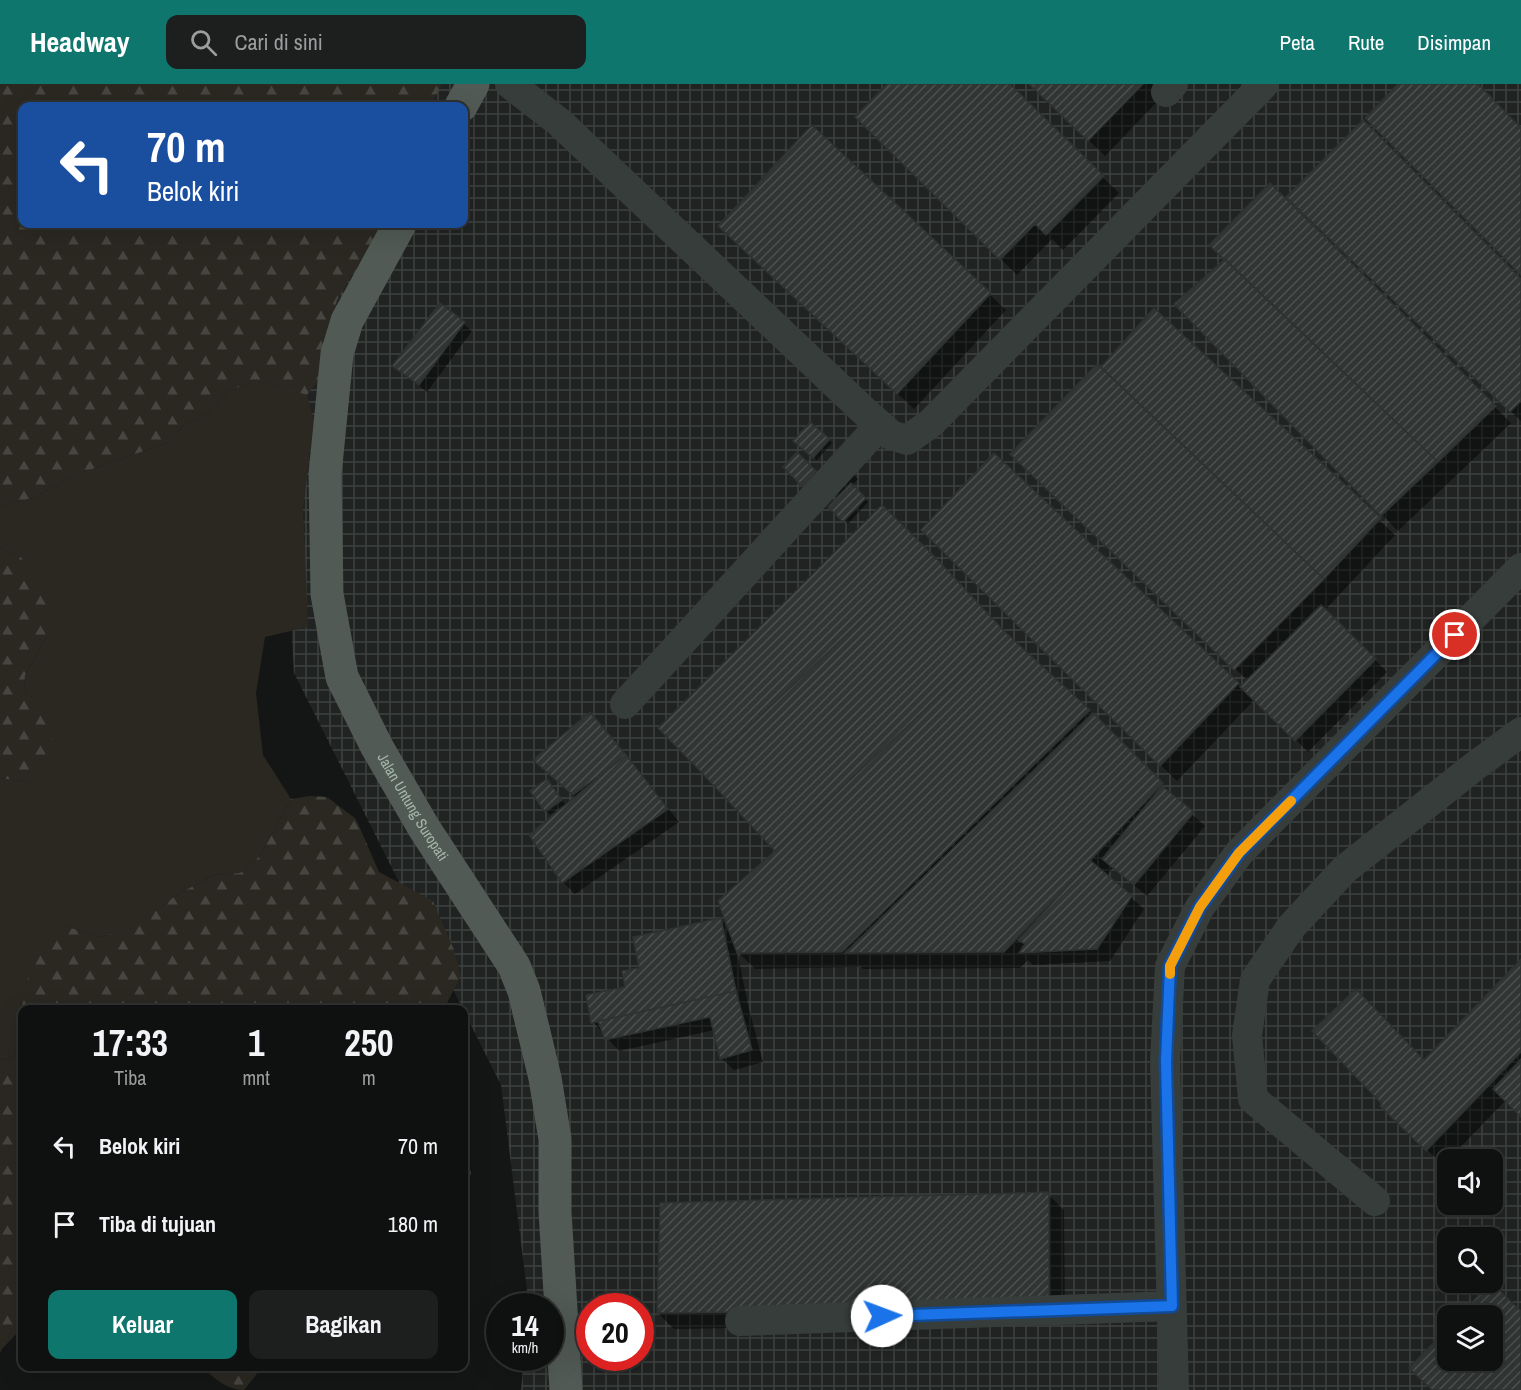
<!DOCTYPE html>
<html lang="id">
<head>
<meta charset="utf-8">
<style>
  :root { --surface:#0f1010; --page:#1d1e1e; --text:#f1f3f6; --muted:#9b9d9f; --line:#2f3030; --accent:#0f766e }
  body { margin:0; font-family:"Archivo Narrow",sans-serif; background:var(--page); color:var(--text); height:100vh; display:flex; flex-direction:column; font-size:22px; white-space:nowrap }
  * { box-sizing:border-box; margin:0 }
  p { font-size:20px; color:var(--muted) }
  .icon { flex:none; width:33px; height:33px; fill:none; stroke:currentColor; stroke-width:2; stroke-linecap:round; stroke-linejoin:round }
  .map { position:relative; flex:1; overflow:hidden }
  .details { position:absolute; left:18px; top:921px; width:450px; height:366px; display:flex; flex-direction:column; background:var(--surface); border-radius:12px; box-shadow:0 6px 24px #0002,0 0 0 2px var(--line) }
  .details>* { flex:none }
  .banner { position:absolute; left:18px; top:18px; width:450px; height:126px; border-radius:12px; box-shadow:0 6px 24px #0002,0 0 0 2px var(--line); background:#1a4fa0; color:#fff; overflow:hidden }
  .fabs { position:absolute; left:1437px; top:1065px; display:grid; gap:12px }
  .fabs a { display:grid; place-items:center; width:66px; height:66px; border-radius:12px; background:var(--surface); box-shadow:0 6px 24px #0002,0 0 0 2px var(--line); font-size:30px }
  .speed { position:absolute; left:486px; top:1209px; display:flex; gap:12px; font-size:30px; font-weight:700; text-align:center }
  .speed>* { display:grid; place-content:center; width:78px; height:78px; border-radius:50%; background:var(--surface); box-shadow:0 6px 24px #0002,0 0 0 2px var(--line); line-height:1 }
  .speed small { font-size:15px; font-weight:400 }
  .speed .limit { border:9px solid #d22; background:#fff; color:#111 }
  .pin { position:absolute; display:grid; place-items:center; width:51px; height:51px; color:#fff; margin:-26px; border:3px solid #fff; border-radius:50%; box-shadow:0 2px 6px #0007 }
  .me { position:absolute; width:66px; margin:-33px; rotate:88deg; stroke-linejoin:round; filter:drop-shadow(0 0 4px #0008) }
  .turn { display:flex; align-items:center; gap:21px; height:126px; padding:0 30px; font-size:27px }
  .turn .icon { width:78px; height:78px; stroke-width:2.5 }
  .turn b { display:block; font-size:42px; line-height:51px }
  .eta { display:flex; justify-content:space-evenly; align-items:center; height:102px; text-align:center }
  .eta b { font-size:36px; font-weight:800; line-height:42px }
  .primary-button { display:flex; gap:12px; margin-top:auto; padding:12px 30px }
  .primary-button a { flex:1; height:69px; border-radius:12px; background:var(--accent); color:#fff; font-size:24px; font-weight:800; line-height:69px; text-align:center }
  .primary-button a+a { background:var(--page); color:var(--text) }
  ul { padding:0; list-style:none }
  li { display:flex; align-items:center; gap:18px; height:78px; padding:0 30px }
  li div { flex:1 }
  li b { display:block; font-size:22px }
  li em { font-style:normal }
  header { display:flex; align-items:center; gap:36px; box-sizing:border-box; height:84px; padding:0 30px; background:var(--accent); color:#fff }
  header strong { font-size:28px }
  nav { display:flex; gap:33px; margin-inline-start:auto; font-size:21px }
  .search { width:420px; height:54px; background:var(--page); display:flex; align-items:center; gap:15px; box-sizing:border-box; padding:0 21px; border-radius:12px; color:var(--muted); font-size:22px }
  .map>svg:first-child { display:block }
</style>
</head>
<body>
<header>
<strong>Headway</strong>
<div class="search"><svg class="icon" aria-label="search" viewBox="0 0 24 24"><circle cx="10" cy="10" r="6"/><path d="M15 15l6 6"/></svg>Cari di sini</div>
<nav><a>Peta</a><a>Rute</a><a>Disimpan</a></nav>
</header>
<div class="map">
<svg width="1521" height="1306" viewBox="0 0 1521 1306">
  <defs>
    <pattern id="industrial-grid" width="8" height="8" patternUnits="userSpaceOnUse" patternTransform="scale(1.5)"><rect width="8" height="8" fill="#202322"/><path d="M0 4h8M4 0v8" fill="none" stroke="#3d413f"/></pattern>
    <pattern id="forest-firs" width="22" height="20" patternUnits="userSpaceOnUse" patternTransform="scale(1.5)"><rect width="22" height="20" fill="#2b2822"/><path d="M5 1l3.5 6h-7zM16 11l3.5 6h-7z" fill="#47453f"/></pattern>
    <pattern id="building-hatch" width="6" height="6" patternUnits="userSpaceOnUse" patternTransform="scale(1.5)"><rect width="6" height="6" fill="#313533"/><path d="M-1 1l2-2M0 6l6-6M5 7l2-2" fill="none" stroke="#4c504e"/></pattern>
  </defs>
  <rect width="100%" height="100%" fill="#141615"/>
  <path fill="url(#industrial-grid)" fill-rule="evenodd" d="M415 0H1521V1306H521L524 1274H550V1222H529L501 1001 294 589 277 285 350 140H464V22H406ZM1448 1076H1492V1120H1448ZM1448 1154H1492V1198H1448ZM590 1222H640V1274H590ZM1448 1232H1492V1276H1448Z"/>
  <path fill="#2b2822" d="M255 296 307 311 314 336 303 424 308 543 265 553 256 609 263 671 291 715 260 772 240 789 214 791 178 810 135 843 101 853 64 842 21 917 24 925 22 963 13 973 0 976V694L32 699 54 636 24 606 25 591 47 552 21 473 0 463V421L34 414 75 391 167 359 183 342 207 330 228 308Z"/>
  <path fill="url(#forest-firs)" d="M0 0H442L430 22H22V140H383L337 216 318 296 307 311 255 296 228 308 207 330 183 342 167 359 75 391 34 414 0 421Z
    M0 463 21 473 55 525 47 552 25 591 24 606 55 636 50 676 32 699 0 694Z
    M310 712 327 713 356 735 379 788 433 817 454 866 461 891 444 925H24L21 917 36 869 51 846 64 842 101 853 134 843 178 810 214 791 240 789 260 772 291 715Z
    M22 963V1244L2 1265 0 1269V976L13 973Z
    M464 1060 471 1090 464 1101Z
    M203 1283H262L244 1306C228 1306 214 1295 203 1283Z"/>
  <path fill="#0007" d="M889 0H1007L1119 109 1063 166 1052 155 1017 191 857 33Z
    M1030 0H1174L1105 72Z
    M812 43 1006 226 914 325 736 158Z
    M1270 101 1511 339 1398 447 1176 221 1227 176Z
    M1304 129 1521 197V337Z
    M440 221 472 247 427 308 394 282Z
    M1154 226 1395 451 1325 526 1387 588 1308 668 1255 615 1177 697 923 446 994 371 1241 604 1248 597 1028 386 1101 286Z
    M829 356 832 359 817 376 795 357Z
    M846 384 858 395 851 402 868 418 848 440 830 423 841 412 830 402Z
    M1011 555 1089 627 1177 717 1205 742 1147 812 1113 784 1106 792 1144 825 1110 877 1033 881 1028 876 1020 884 863 885 860 882 858 883 755 885 737 867 748 921 763 978 734 986 721 974 714 946 619 967 593 938 627 904 641 885 721 836 730 845Z
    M590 630 602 642 679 738 575 810 563 798 576 714 547 688Z
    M550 700 565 720 550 731 532 707Z
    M1521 877V1031L1506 1016 1443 1081 1398 1038 1424 978Z
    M1048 1110 1064 1126 1065 1239 674 1245 658 1229Z"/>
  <path fill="url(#building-hatch)" stroke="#2e3231" stroke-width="1.5" d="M887 0H1010L1104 92 1046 151 1035 140 1000 176 855 33Z
    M1029 0H1143L1088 57Z
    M1398 0H1478L1521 44V191L1365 34Z
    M1363 36 1521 195V317L1510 328 1286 113Z
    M812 41 991 209 897 310 718 142Z
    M1270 99 1496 322 1438 378 1209 161Z
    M1225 175 1438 378 1381 432 1174 220Z
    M440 219 465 238 419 301 392 282Z
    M1154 224 1381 434 1324 495 1101 283Z
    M1097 280 1324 495 1234 586 1010 370Z
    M810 338 830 355 813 374 793 357Z
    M797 368 817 388 803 403 783 383Z
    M994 369 1239 599 1160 682 921 446Z
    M851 399 866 414 843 438 828 423Z
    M882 421 932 470 701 688 658 644Z
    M932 470 1006 549 775 767 701 688Z
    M1321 521 1376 575 1295 657 1240 603Z
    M1006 549 1090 626 842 868 737 869 718 817 775 767Z
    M590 628 626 671 573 711 533 676Z
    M1093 629 1163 699 1004 868 845 869Z
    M626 671 668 725 562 799 529 751Z
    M547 695 562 716 545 728 530 707Z
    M1162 702 1194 728 1134 801 1102 775Z
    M1091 777 1132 812 1097 865 1019 869 1025 860 1018 856Z
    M721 834 736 907 591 939 586 911 625 903 622 887 639 884 633 853Z
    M1521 875V968L1426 1067 1380 1022 1382 1020 1312 947 1356 905 1424 976Z
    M736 907 752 966 720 975 710 933 605 956 598 937Z
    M1521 975V1033L1493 1005Z
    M1049 1108V1224L657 1229 660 1119Z
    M1491 1198 1521 1227V1306H1432L1409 1284 1448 1244V1276H1492V1232H1459Z"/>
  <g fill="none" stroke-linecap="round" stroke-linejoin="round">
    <path stroke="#373d3a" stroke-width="30" d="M510 0 559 38 864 327 891 351 907 356 931 339 1264 0
      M1166 8 1173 0
      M625 620 880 341
      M1375 1117 1253 1015 1247 951 1255 896 1291 843 1345 785 1475 682 1521 648
      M740 1237 1172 1222
      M1174 1306 1165 977 1170 882 1200 823 1239 769 1521 484"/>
    <g stroke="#515a54" stroke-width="33">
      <path d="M461 22 473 0"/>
      <path id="s1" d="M400 140 347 237 337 270 325 390 327 510 342 593 377 663 424 744 514 882 524 907 545 994 555 1055V1128L566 1306"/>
    </g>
  </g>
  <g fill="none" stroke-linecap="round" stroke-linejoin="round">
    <g stroke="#114b97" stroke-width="15">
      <path id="route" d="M882 1232 1172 1222 1166 977 1170 882 1200 823 1239 769 1455 551"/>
    </g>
    <use href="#route" stroke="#1a73e8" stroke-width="10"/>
    <path stroke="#f59e0b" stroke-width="10" d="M1170 890V882L1200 823 1239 769 1291 717"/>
  </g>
  <g text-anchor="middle" stroke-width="6" stroke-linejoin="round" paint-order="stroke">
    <g font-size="15" fill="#a5b7aa" stroke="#0f1110">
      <text dy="5" stroke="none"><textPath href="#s1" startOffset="618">Jalan Untung Suropati</textPath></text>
    </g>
  </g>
</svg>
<div class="fabs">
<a><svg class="icon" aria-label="sound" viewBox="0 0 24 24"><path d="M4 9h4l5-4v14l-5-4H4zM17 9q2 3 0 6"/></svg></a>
<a><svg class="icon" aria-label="search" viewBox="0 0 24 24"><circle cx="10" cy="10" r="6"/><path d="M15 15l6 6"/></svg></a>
<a><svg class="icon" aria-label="layers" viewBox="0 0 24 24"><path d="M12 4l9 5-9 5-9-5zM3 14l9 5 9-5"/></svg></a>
</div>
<div class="speed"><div>14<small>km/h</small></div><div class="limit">20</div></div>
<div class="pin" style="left:1455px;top:551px;background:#d93025"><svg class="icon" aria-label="arrive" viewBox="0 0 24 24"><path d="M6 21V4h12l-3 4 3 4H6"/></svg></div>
<svg class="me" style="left:882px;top:1232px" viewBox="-20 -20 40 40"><circle r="19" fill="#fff"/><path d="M0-13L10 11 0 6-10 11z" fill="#1a73e8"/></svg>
<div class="banner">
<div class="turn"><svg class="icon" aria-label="left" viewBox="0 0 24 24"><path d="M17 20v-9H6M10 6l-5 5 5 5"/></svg><div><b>70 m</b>Belok kiri</div></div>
</div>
<section class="details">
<div class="eta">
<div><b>17:33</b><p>Tiba</p></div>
<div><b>1</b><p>mnt</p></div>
<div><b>250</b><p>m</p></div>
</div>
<ul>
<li><svg class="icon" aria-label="left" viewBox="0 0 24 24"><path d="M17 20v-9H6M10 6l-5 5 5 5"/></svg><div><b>Belok kiri</b></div><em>70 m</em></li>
<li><svg class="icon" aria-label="arrive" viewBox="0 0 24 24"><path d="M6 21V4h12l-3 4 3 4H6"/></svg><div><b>Tiba di tujuan</b></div><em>180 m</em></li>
</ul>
<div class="primary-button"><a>Keluar</a><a>Bagikan</a></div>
</section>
</div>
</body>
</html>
